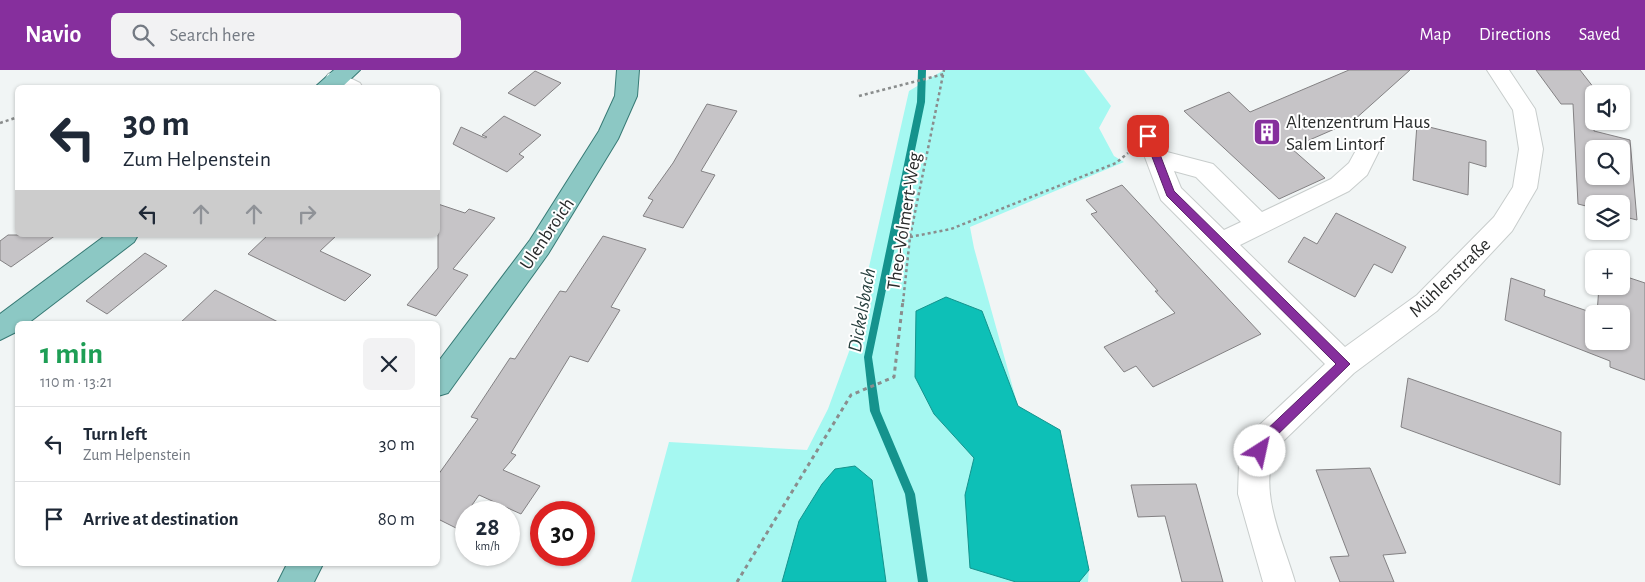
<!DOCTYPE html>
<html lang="en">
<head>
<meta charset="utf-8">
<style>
  :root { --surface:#fff; --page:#f2f2f3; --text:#1f2937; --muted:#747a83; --line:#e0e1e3; --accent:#862f9d }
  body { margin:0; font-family:"Alegreya Sans",sans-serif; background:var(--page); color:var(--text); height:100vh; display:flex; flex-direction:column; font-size:19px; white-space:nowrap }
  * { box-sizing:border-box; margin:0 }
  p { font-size:16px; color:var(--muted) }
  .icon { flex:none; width:28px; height:28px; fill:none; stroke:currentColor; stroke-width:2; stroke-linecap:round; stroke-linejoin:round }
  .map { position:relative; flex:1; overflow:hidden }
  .side { position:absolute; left:15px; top:251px; width:425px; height:245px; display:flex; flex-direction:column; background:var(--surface); border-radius:8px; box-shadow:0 1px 4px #0004 }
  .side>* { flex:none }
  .top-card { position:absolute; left:15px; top:15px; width:425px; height:152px; border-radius:8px; box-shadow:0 1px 4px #0004; background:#fff; color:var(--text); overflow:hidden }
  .buttons { position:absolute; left:1585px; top:15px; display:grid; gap:10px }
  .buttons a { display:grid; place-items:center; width:45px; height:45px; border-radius:8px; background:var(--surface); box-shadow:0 1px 4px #0004; font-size:25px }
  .speed { position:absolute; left:455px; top:431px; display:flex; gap:10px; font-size:25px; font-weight:700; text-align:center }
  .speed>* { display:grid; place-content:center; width:65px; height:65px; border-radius:50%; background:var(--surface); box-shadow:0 1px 4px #0004; line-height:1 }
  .speed small { font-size:12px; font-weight:400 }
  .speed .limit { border:8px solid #d22; background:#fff; color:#111 }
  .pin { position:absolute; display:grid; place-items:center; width:42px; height:42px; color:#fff; margin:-21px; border-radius:10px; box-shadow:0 2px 8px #0006 }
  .me { position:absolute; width:55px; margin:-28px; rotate:35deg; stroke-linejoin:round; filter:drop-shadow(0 0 4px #0008) }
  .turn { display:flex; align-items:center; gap:18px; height:105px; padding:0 25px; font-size:22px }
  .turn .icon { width:65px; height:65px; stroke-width:2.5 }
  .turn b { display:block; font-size:35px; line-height:42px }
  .lanes { display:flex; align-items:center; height:48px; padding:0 25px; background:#0003; justify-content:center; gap:25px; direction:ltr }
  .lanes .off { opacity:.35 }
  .round { display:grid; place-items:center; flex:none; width:52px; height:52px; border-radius:8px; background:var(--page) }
  .summary { display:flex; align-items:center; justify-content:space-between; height:85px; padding:0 25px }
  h1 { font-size:30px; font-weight:700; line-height:38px; color:#1e9e55 }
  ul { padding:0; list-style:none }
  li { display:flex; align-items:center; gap:15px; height:75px; padding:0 25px; border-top:1px solid var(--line) }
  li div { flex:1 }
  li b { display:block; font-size:19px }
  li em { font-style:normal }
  header { display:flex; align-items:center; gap:30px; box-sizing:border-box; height:70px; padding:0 25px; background:var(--accent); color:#fff }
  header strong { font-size:24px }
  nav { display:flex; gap:28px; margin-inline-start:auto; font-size:18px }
  .search { width:350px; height:45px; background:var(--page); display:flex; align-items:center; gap:12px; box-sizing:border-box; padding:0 18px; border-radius:8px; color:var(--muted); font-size:19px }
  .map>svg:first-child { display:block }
</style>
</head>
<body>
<header>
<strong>Navio</strong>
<div class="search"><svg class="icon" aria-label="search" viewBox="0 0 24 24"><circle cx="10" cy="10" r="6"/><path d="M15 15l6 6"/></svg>Search here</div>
<nav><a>Map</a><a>Directions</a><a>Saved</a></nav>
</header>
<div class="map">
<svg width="1645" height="512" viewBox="0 0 1645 512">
  <rect width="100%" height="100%" fill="#f1f5f5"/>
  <path fill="#a5f8f1" d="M944 0H1084L1111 36 1099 58 1114 86 1124 92 970 157 974 178 1018 336 1060 360 1089 499 1088 512H631L669 372 807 380 828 339 851 276 909 21Z"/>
  <path fill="#0dc0b7" stroke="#15938d" d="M946 227 982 241 1018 336 1060 360 1089 500 1079 512H1016L970 498 965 425 974 388 934 344 915 307 916 241Z
    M855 396 872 410 886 512H782L799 451 822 414 835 399Z"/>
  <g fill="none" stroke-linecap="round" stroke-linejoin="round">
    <path fill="#15938d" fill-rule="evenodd" d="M918 0H926L925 32 872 287 880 341 915 424 928 512H918L905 424 870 341 864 287 917 32Z"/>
  </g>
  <path fill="#c6c4c7" stroke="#838183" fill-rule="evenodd" d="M1349 0H1410L1353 51 1291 78 1325 108 1279 129 1184 41 1229 22 1250 42Z
    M1536 0H1580L1594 18V61L1630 70 1637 150 1621 146V134H1594V138L1578 134 1573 34H1561ZM1594 79H1621V106H1594Z
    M535 1 561 13 535 36 508 23Z
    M707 34 737 41 701 101 715 105 683 158 643 146 653 130 648 128 673 93Z
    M504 46 541 65 519 84 524 87 507 102 453 74 461 57 485 68 487 67 482 65Z
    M1417 54 1486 71V97L1469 92 1468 125 1413 110Z
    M1122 115 1261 264 1153 317 1136 296 1124 302 1104 277 1175 243 1155 221H1158L1091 144 1097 142 1086 130Z
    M438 134 465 143 469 139 495 148 453 199 468 205 436 246 407 235 438 198Z
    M1336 143 1406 177 1392 203 1374 194 1355 227 1288 192 1304 167 1317 174Z
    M8 165H56L11 197 0 190V171Z
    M268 165H337L320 181 371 205 345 231 248 184Z
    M603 166 646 179 611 237 620 240 588 292 570 286 511 383 516 385 503 400 540 416 521 444 479 425 456 458 438 449V405L478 349 471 347 510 288 515 289 560 221 566 222Z
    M145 183 167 196 107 244 86 231Z
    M1621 205 1645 213V310L1610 297V291L1505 250 1511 208 1545 220 1544 226 1596 244H1594V271H1621V244H1597L1599 216H1621Z
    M215 220 282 254H179Z
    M1408 308 1561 362 1560 415 1401 357Z
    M1370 398 1406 483 1383 485 1394 512H1340L1330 487 1349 486 1316 400Z
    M1196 414 1223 512H1182L1165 446 1138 447 1131 415Z"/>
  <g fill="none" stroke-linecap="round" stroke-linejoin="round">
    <g stroke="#c8cdcc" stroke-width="2">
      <path id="minor" d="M1487 0H1509L1535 39 1543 79 1537 118 1512 161 1437 241 1354 303 1276 378C1257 421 1283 470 1295 512H1263L1238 424 1239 393 1254 360 1325 294 1161 130 1137 66 1141 60 1149 58 1157 60 1167 82 1213 94 1262 142 1331 109 1349 93 1360 73 1368 70 1376 73 1380 79 1367 105 1349 121 1240 175 1345 277 1417 225 1494 147 1513 117 1519 79 1513 40ZM1174 101 1196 107 1241 152 1224 160 1181 118Z
        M336 1 360 13 363 18C350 18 333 22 325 9L328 4Z"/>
    </g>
    <g stroke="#377a75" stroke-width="2">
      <path id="major" d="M334 0H360L341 18H314Z
        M617 0H639L637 26 618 69 548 184 448 323 438 326V292L530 170 599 61 615 26Z
        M106 165H138L134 172 27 254H18V261L0 270V244Z
        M287 494H323L314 512H278Z"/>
    </g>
    <path stroke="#8a8d8d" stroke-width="2.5" stroke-dasharray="3 3" stroke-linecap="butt" d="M859 26 944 4
      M0 53 18 47
      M910 167 951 159 1116 93 1128 83
      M903 232 910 167 944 0"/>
    <path stroke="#8a8d8d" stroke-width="3" stroke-dasharray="4 4" stroke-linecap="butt" d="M737 512 851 325 894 307 903 230"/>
    <use href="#minor" fill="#fff" fill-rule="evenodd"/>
    <use href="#major" fill="#8cc8c4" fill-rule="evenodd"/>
  </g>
  <path fill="#862f9d" stroke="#571f66" d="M1148 62 1153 66 1174 121 1350 294 1269 373 1264 385 1260 387 1253 381 1261 365 1336 294 1167 126 1144 66Z"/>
  <defs>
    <g id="building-square" transform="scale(1.4375)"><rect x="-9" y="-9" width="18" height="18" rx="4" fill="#862f9d" stroke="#fff"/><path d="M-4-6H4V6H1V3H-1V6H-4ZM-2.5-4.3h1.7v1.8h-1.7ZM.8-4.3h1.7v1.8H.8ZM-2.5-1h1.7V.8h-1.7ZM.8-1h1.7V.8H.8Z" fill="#fff"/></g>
  </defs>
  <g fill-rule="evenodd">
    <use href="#building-square" x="1267" y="62"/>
  </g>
  <g text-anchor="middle" stroke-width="4" stroke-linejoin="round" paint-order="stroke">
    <g font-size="19" fill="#292b2b" stroke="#fff" text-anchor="start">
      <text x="1286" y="58">Altenzentrum Haus<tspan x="1286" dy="22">Salem Lintorf</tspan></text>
    </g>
    <g font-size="19" fill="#292b2b" stroke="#fff">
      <text transform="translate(903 151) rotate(-81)" y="7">Theo-Volmert-Weg</text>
      <text transform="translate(546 163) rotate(-56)" y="7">Ulenbroich</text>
      <text transform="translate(1449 207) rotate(-44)" y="7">Mühlenstraße</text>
    </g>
    <g font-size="20" font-style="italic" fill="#253e3c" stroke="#fff">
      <text transform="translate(861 240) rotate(-80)" y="7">Dickelsbach</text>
    </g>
  </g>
</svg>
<div class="buttons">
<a><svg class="icon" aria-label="sound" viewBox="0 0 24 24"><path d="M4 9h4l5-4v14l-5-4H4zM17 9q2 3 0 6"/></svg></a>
<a><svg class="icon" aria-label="search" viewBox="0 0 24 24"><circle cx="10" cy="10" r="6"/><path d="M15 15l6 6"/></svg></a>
<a><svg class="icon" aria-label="layers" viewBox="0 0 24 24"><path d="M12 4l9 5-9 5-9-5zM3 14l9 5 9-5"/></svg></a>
<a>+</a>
<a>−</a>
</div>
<div class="speed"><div>28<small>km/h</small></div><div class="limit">30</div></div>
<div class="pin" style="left:1148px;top:66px;background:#d93025"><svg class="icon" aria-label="arrive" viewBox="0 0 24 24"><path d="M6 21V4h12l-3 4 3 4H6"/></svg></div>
<svg class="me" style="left:1260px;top:381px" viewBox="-20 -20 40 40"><circle r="19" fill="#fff"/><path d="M0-13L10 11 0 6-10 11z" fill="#862f9d"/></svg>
<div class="top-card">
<div class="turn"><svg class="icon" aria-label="left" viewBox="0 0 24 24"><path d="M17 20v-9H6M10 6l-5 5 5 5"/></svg><div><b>30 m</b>Zum Helpenstein</div></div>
<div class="lanes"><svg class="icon" aria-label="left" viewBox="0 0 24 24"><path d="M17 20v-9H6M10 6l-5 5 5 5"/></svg><svg class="icon off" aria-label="ahead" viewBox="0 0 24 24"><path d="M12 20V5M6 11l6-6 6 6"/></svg><svg class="icon off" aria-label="ahead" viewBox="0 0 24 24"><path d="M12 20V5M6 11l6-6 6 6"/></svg><svg class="icon off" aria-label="right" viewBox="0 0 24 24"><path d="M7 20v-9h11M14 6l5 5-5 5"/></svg></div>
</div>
<section class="side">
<div class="summary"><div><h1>1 min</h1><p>110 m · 13:21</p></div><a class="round"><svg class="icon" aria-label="close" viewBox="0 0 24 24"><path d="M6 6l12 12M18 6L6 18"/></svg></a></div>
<ul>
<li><svg class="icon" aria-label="left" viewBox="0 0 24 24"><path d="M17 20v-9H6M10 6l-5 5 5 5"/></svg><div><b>Turn left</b><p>Zum Helpenstein</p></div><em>30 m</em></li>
<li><svg class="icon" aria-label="arrive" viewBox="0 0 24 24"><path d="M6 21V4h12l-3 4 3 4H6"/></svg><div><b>Arrive at destination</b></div><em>80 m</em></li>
</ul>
</section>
</div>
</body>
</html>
